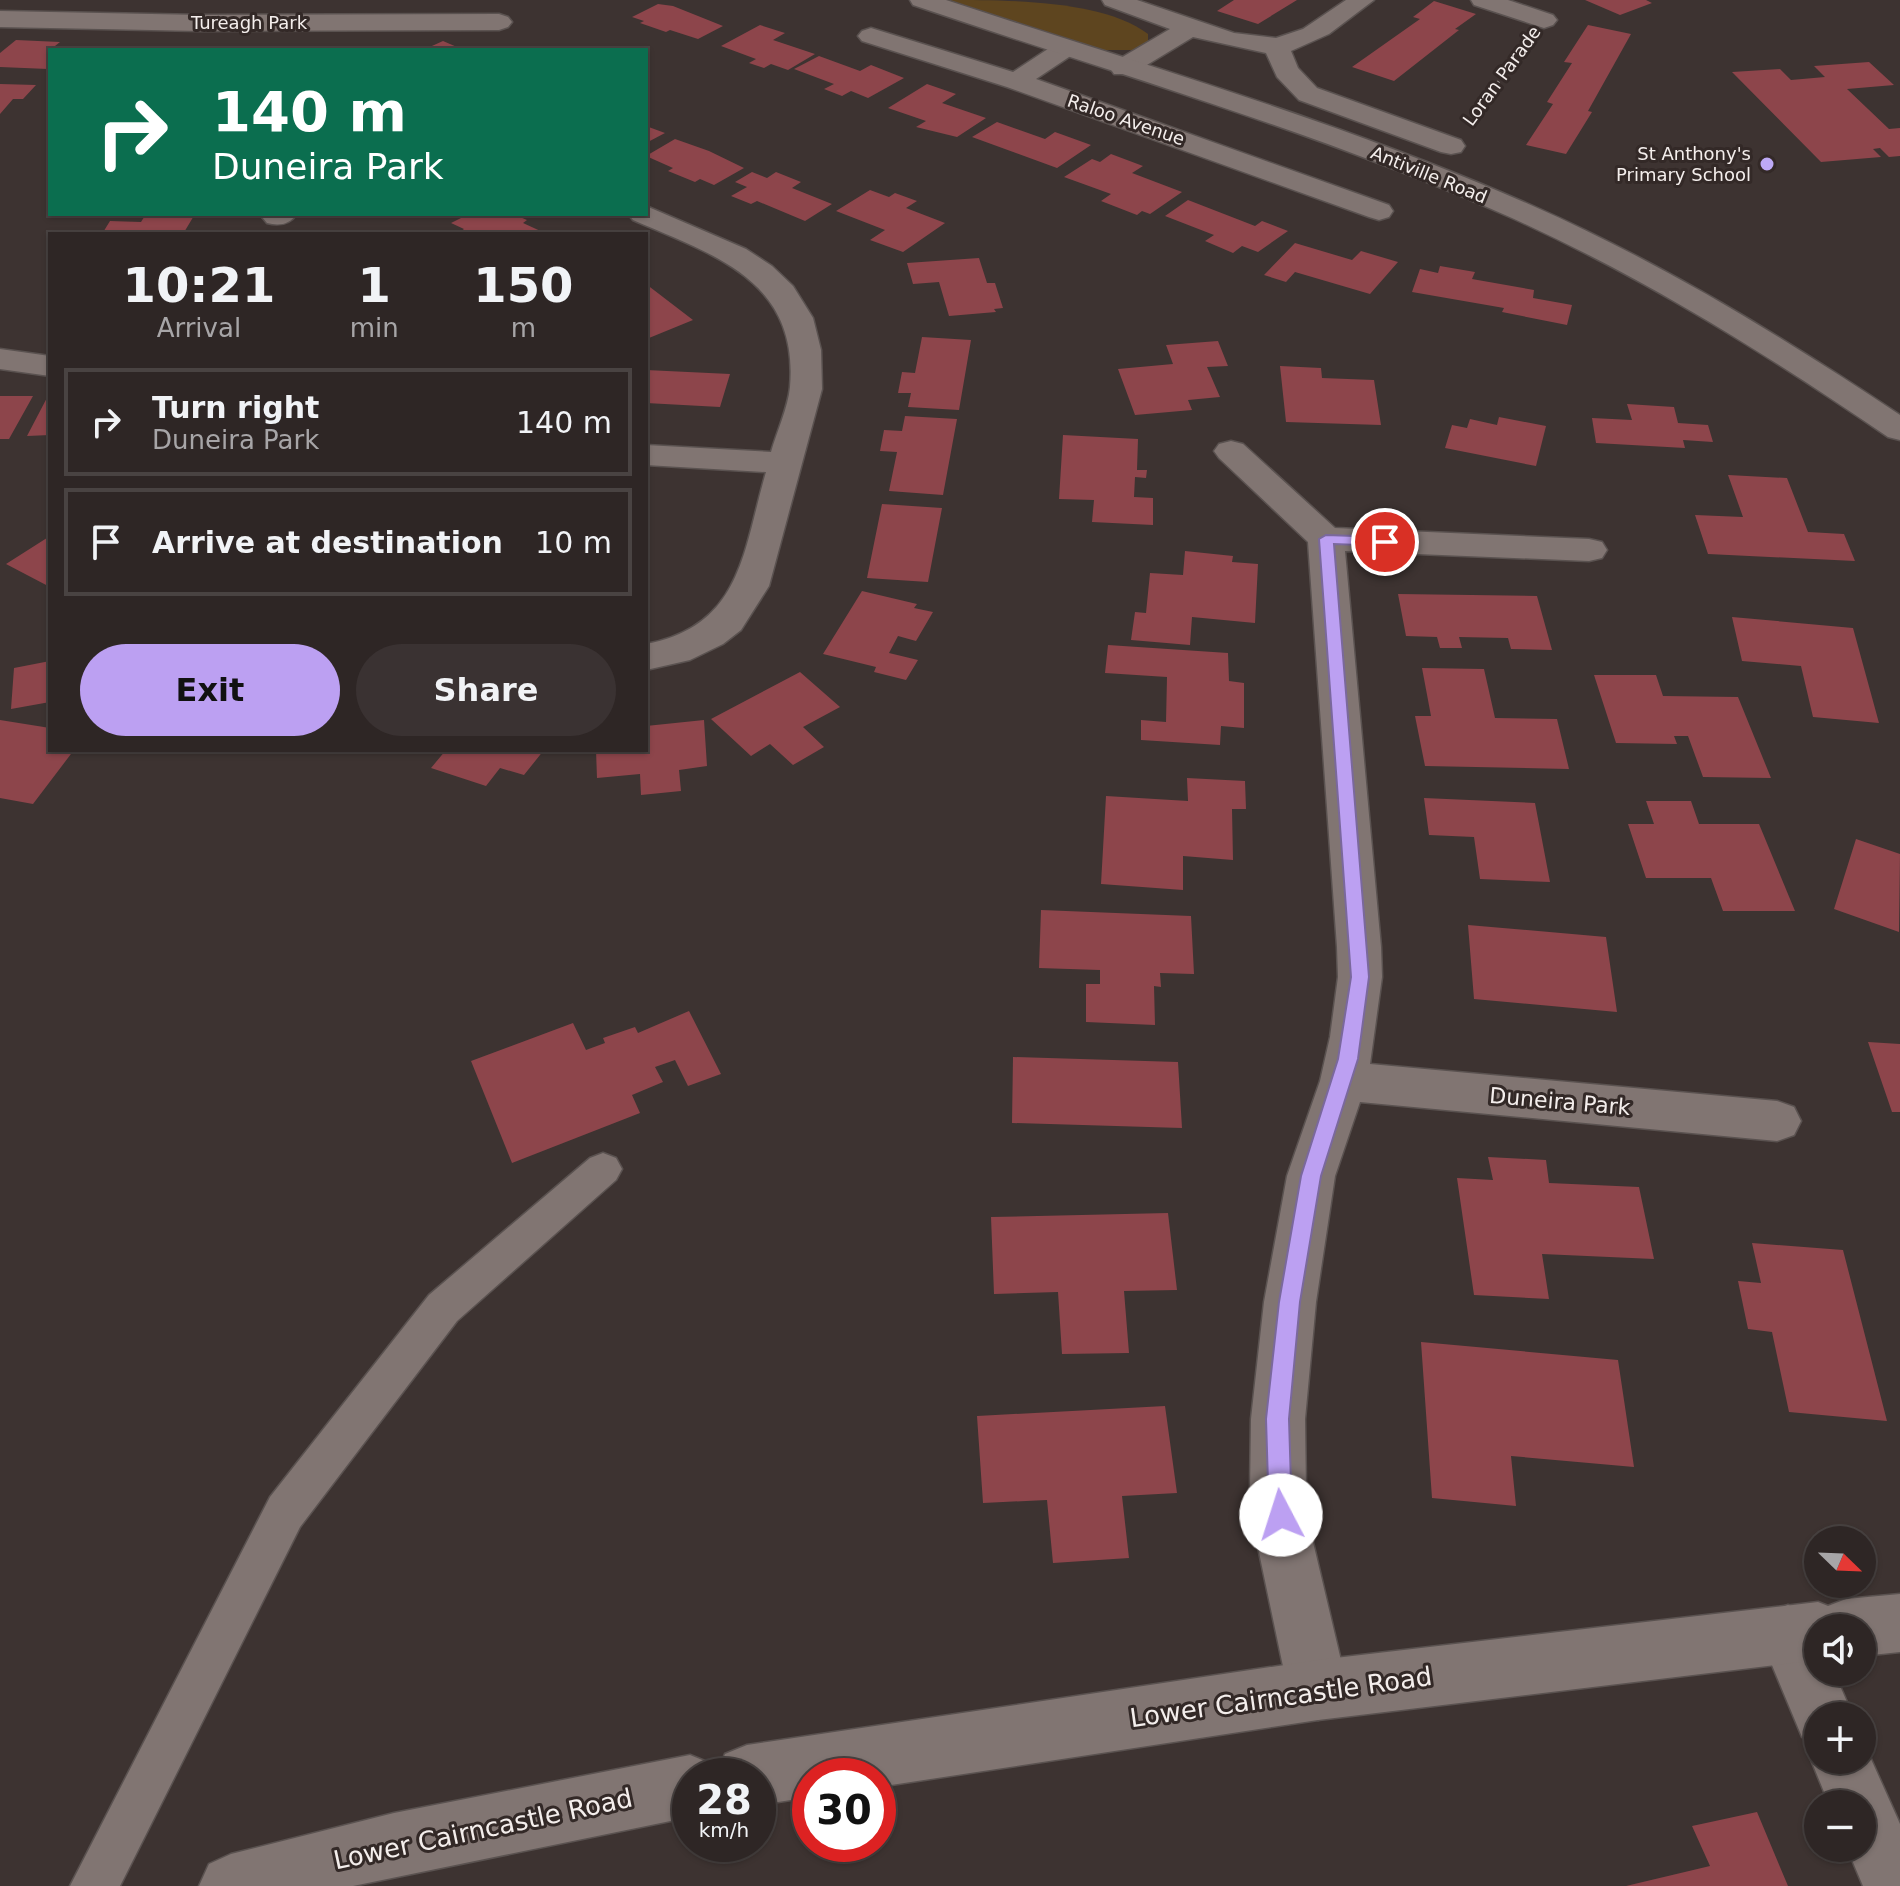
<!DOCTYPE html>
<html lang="en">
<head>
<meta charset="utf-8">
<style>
  :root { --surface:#2e2625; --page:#3a3232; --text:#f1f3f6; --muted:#a7a5a7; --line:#494342; --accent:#bca0f2 }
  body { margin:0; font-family:"DejaVu Sans",sans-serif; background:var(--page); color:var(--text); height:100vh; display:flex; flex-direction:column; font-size:30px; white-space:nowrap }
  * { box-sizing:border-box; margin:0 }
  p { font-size:26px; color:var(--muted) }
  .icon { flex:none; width:44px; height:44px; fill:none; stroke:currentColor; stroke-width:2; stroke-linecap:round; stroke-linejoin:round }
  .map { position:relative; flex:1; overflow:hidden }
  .details { position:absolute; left:48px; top:232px; width:600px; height:520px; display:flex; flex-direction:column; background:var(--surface); border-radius:0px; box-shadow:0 2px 6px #0004,0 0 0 2px var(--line) }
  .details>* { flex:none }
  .banner { position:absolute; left:48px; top:48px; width:600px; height:168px; border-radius:0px; box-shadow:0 2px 6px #0004,0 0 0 2px var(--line); background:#0b6e4f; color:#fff; overflow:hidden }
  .needle { width:52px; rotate:113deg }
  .buttons { position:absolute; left:1804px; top:1526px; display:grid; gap:16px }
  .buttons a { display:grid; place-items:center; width:72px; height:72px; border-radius:50%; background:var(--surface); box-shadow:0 2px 6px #0004,0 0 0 2px var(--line); font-size:40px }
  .speed { position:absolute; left:672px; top:1758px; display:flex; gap:16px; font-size:40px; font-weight:700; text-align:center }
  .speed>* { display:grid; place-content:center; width:104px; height:104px; border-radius:50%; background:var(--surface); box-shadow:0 2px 6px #0004,0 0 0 2px var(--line); line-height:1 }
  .speed small { font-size:20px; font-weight:400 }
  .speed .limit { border:12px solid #d22; background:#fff; color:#111 }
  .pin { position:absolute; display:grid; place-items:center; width:68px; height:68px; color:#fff; margin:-34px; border:4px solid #fff; border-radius:50%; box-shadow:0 2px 8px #0007 }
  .me { position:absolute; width:88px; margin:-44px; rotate:355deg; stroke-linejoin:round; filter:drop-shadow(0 0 6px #0008) }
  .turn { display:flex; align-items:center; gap:28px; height:168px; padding:0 32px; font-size:36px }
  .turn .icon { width:104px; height:104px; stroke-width:2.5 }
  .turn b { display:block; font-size:56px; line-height:68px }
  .eta { display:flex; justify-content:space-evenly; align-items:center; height:136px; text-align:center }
  .eta b { font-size:48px; font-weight:700; line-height:56px }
  .primary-button { display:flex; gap:16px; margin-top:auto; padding:16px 32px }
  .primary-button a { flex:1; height:92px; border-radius:48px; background:var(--accent); color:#111; font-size:32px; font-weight:700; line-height:92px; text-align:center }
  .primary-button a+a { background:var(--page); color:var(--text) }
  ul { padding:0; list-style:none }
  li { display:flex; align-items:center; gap:24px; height:108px; margin:0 16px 12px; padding:0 16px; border:4px solid var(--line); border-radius:0px }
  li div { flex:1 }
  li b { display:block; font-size:30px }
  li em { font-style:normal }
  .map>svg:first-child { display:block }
</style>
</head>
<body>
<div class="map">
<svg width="1900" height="1886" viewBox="0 0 1900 1886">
  <rect width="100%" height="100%" fill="#3d3331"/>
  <path fill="#5e451f" d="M949 0C1007 0 1104 0 1148 34V42L1133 50H1103Z"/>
  <path fill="#8d454b" d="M1234 0H1297L1258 24 1217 11Z
    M1585 0H1646L1652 3 1620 15Z
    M1434 1 1476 14 1455 29 1459 30 1394 81 1352 67 1420 19 1413 17Z
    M658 4 673 6 723 26 698 39 670 30 666 32 640 23 644 21 632 17Z
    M760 25 785 33 773 40 815 54 788 70 771 64 764 68 749 63 756 59 721 46Z
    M1588 25 1631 34 1588 111 1592 112 1566 154 1526 145 1553 104 1547 102 1572 63 1564 62Z
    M16 40 60 42 50 50 48 69 0 67V53Z
    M443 41 464 50 470 47 478 50H423Z
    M819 56 860 71 871 65 904 78 868 98 851 91 842 96 824 89 834 84 794 69Z
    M1869 62 1894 85 1847 89 1889 129 1900 128V156L1889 157 1880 148 1873 149 1881 157 1821 162 1732 72 1780 69 1791 80 1825 77 1814 66Z
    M0 84 36 85 23 99H13L0 114Z
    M927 84 956 94 942 103 986 118 957 137 916 127 926 121 888 108Z
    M997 122 1045 139 1055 132 1091 145 1057 168 972 137Z
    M646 126 665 133 646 143Z
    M675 139 709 151 744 168 714 185 700 179 695 182 668 171 673 168 646 156Z
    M1111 154 1143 166 1132 173 1182 192 1150 214 1142 211 1137 215 1101 201 1111 194 1064 177 1092 159 1100 162Z
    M752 172 767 178 776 172 801 182 792 188 832 204 805 221 757 201 751 204 731 196 747 187 735 182Z
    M870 190 889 197 895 193 917 201 906 208 945 223 903 252 870 240 885 230 836 211Z
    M1188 200 1255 226 1262 221 1288 231 1258 252 1242 246 1233 253 1205 241 1214 235 1165 216Z
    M146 214H195L183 234H102L110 221 141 222Z
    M469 214H513L527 220 523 223 547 234H465L460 232 464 229 451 223Z
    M1295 243 1352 260 1361 251 1398 262 1370 294 1295 272 1286 282 1264 275Z
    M979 258 987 283H995L1003 308 994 309 996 312 949 316 939 282 913 284 907 263Z
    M1440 266 1475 272 1472 279 1534 290 1533 298 1572 305 1567 325 1502 312 1504 308 1412 292 1420 269 1438 273Z
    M646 284 693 320 649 338 646 336Z
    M922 337 971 340 959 410 908 407 911 393H898L902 372 915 373Z
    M1218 341 1228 366 1207 367 1220 397 1188 400 1192 410 1135 415 1118 369 1173 364 1166 345Z
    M1280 366 1321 368 1322 378 1374 380 1381 425 1286 422Z
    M646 370 730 374 720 407 646 403Z
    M50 392V435L27 436Z
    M0 396H33L9 439H0Z
    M1627 404 1674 407 1678 423 1708 425 1713 442 1683 440 1685 448 1596 443 1592 418 1632 420Z
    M905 416 957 419 943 495 889 491 897 452 880 451 884 430 902 431Z
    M1499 417 1546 426 1536 466 1445 448 1452 425 1467 428 1470 419 1497 425Z
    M1063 435 1138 439 1137 470H1147L1146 478 1135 477 1134 497 1153 498V525L1092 522 1094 500 1059 499Z
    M1728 475 1787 478 1808 532 1844 534 1855 561 1708 554 1695 515 1743 517Z
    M882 504 942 508 928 582 867 578Z
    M50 536 48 586 6 564Z
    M1185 551 1233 556 1232 562 1258 564 1255 623 1192 617 1190 645 1131 640 1135 612 1146 613 1150 573 1183 575Z
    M862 591 917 604 914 608 933 612 916 641 898 636 889 653 918 660 906 680 874 672 876 667 823 654Z
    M1398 594 1537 596 1552 650 1511 649 1508 638 1459 637 1462 648H1440L1437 637 1406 636Z
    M1732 617 1853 628 1879 723 1813 717 1801 666 1742 661Z
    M1108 645 1228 653 1229 681 1244 683V728L1221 726 1220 745 1141 740V720L1166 722 1167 677 1105 673Z
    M50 661V702L11 709 14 668Z
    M1422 668 1484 669 1495 718 1557 719 1569 769 1425 766 1415 716H1431Z
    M800 672 840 707 803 727 824 747 793 765 770 744 751 756 711 719Z
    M1594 675H1656L1663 696 1738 697 1771 778 1703 777 1688 736H1674L1677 744 1616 743Z
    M0 720 50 728V750H74L33 804 0 798Z
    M704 720 707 766 679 770 681 791 641 795 640 774 597 778 596 750H646V726Z
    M446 750H544L524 775 500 768 486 786 431 768Z
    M1187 778 1245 781 1246 809H1232L1233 860 1183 856V890L1101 884 1106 796 1188 801Z
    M1424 798 1535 803 1550 882 1480 879 1474 837 1429 835Z
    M1646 801H1691L1699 824H1759L1795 911H1723L1711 878H1646L1628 824H1654Z
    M1856 839 1900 854 1899 932 1834 909Z
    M1041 910 1191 916 1194 974 1160 973 1161 987 1154 986 1155 1025 1086 1022V984H1100V970L1039 968Z
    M1468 925 1606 937 1617 1012 1474 999Z
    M689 1011 721 1074 688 1086 675 1060 655 1067 663 1082 632 1095 640 1113 512 1163 471 1061 573 1023 586 1050 605 1043 603 1038 635 1027 638 1033Z
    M1868 1042 1900 1044V1112H1892Z
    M1013 1057 1178 1062 1182 1128 1012 1123Z
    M1488 1157 1546 1160 1549 1183 1639 1187 1654 1259 1542 1254 1549 1299 1474 1295 1457 1178 1493 1180Z
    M1168 1213 1177 1290 1124 1291 1129 1353 1062 1354 1058 1292 994 1294 991 1217Z
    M1752 1243 1843 1250 1887 1421 1789 1412 1772 1332 1748 1329 1738 1281 1761 1283Z
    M1421 1342 1618 1360 1634 1467 1511 1456 1516 1506 1432 1498Z
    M1165 1406 1177 1493 1122 1496 1129 1558 1053 1563 1047 1500 983 1503 977 1416Z
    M1757 1812 1788 1886H1626L1710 1866 1692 1826Z"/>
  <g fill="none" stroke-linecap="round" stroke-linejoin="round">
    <g stroke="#5a5250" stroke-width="3">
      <path id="service" d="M603 1153 616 1158 622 1169 616 1180 457 1321 300 1527 120 1886H70L270 1497 429 1295 590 1158Z"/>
    </g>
    <g stroke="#5a5250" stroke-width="3">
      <path id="minor" d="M1102 0H1137L1234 33 1276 38 1303 29 1346 0H1374L1329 34 1291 51 1298 68 1317 88 1461 140 1465 146 1461 152 1451 154 1441 152 1299 100 1277 77 1266 53 1193 37 1132 74H1114L1110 68 1114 62 1170 29 1105 5Z
        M1471 0H1508L1553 15 1557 20 1553 25 1544 28 1474 5Z
        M0 11 201 15 499 14 508 17 512 22 508 27 499 30 201 31 0 27Z
        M871 28 1013 72 1057 43H1075L1079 48 1075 53 1036 79 1389 205 1393 211 1389 217 1379 220 1369 217 1007 87 862 41 858 36 862 31Z
        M646 206 746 249 772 266 793 286 813 318 821 350 822 389 769 586 741 630 723 644 690 660 646 670V644C742 626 743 551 766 472L646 465V445L771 452C777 431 788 408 790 387 799 280 714 255 633 220L628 214H646Z
        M265 214H297C289 225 279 226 267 223L262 217Z
        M0 349 50 356V376L0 369Z
        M1231 441 1243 444 1335 528 1589 539 1602 542 1607 550 1602 558 1589 561 1345 551 1381 947 1382 977 1370 1064 1777 1101 1794 1107 1801 1121 1794 1135 1777 1141 1360 1102 1335 1176 1316 1302 1305 1419 1306 1492 1312 1538 1348 1690 1339 1711 1318 1720 1297 1711 1288 1690 1256 1538 1250 1492 1251 1419 1264 1302 1287 1176 1320 1081 1330 1037 1338 977 1337 947 1308 542 1219 458 1214 451 1219 444Z
        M1788 1605 1809 1613 1818 1635V1672H1834L1853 1716H1818V1760H1862V1739L1900 1824V1886H1863L1847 1848H1862V1804H1829L1811 1760 1817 1744 1802 1737 1759 1634 1767 1613Z"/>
    </g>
    <g stroke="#5a5250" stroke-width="3">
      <path id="tertiary" d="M910 0H946C1143 65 1344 122 1533 206 1662 263 1783 337 1900 415V440L1888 437C1768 355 1645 278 1512 218 1319 132 1113 73 913 5Z
        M1900 1594V1652L1862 1656V1628H1818V1660L1318 1720 878 1787V1776H810V1797L758 1805V1776H690V1817L353 1886H199L209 1864 231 1854 394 1813 690 1755 712 1764 716 1776 725 1754 747 1745 1318 1660 1818 1602 1828 1606 1846 1599Z"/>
    </g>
    <path stroke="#9e9694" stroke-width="3" stroke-dasharray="4 3" stroke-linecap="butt" d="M1476 113 1519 53"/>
    <use href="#service" fill="#817572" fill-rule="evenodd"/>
    <use href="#minor" fill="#817572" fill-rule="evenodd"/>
    <use href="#tertiary" fill="#817572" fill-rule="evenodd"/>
  </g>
  <path fill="#bca0f2" stroke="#7a689d" stroke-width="2" d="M1326 535 1385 537 1392 542 1385 546 1334 544 1369 977 1358 1059 1321 1176 1300 1302 1289 1419 1292 1515 1289 1523 1281 1526 1273 1523 1269 1515 1266 1419 1279 1302 1301 1176 1338 1059 1351 977 1319 539Z"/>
  <circle fill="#bda9f5" stroke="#332927" stroke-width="3" cx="1767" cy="164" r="8"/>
  <g text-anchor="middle" stroke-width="6" stroke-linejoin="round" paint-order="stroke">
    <g font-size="18" fill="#f4eeec" stroke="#332927">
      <text x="249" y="29">Tureagh Park</text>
      <text transform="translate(1502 76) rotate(-54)" y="6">Loran Parade</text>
      <text transform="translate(1126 120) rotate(19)" y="6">Raloo Avenue</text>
      <text transform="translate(1429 175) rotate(22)" y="6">Antiville Road</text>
    </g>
    <g font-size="18" fill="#f4eeec" stroke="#332927" text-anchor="end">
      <text x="1751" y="160">St Anthony's<tspan x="1751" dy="21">Primary School</tspan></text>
    </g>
    <g font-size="22" fill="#f4eeec" stroke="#332927">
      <text transform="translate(1560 1101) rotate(5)" y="8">Duneira Park</text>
    </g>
    <g font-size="26" fill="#f4eeec" stroke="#332927">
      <text transform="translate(1281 1697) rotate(-8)" y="9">Lower Cairncastle Road</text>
      <text transform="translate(483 1829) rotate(-12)" y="9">Lower Cairncastle Road</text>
    </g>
  </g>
</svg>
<div class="buttons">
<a><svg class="needle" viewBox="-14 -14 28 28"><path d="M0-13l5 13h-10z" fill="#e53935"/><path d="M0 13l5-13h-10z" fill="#a7a5a7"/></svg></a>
<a><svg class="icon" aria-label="sound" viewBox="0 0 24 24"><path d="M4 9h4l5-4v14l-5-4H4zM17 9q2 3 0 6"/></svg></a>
<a>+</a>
<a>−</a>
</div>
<div class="speed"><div>28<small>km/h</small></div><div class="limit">30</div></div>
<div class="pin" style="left:1385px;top:542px;background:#d93025"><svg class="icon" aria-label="arrive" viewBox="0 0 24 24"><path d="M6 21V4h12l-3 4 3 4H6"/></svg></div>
<svg class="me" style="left:1281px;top:1515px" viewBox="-20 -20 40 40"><circle r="19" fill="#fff"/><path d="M0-13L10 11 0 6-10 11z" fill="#bca0f2"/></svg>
<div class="banner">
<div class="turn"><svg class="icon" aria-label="right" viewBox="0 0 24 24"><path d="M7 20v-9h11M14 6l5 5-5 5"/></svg><div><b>140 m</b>Duneira Park</div></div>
</div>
<section class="details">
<div class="eta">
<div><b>10:21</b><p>Arrival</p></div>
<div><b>1</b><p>min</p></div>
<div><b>150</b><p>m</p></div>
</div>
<ul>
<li><svg class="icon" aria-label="right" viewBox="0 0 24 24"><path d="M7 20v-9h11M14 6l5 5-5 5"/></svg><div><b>Turn right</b><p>Duneira Park</p></div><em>140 m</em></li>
<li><svg class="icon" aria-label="arrive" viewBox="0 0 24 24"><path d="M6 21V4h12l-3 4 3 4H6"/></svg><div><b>Arrive at destination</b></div><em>10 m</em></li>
</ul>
<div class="primary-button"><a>Exit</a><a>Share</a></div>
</section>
</div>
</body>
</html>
